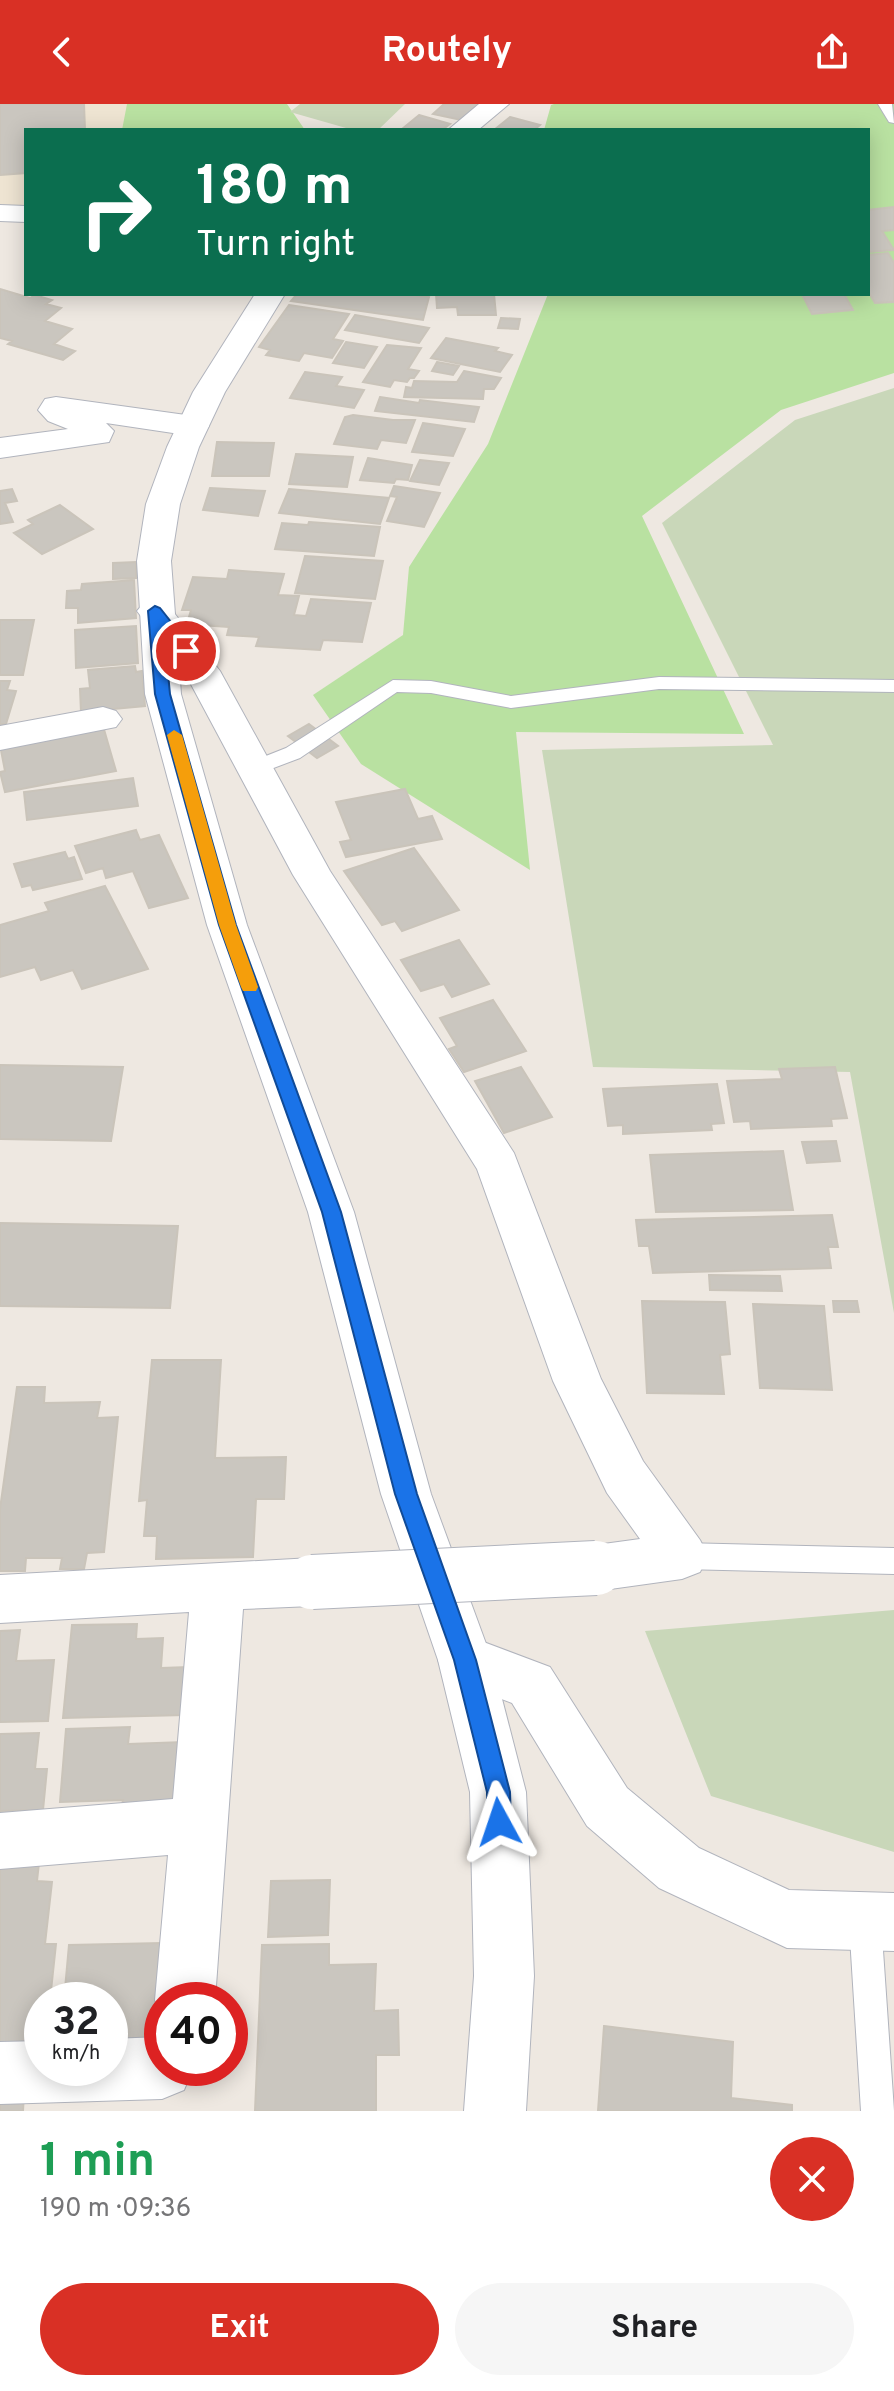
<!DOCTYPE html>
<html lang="en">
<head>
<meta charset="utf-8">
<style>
  :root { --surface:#fff; --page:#f6f6f6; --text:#202124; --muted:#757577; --accent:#d93025 }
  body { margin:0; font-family:Overpass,sans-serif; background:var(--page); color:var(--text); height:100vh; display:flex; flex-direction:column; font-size:30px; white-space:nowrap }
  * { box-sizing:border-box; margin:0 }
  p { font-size:26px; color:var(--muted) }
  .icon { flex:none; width:44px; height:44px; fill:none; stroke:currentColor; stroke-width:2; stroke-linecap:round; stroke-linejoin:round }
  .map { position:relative; height:2007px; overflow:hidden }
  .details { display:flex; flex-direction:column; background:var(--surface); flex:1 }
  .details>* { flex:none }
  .banner { position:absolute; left:24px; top:24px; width:846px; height:168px; border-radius:0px; box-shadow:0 4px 20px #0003; background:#0b6e4f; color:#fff; overflow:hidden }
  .speed { position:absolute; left:24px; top:1878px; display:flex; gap:16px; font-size:40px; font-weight:700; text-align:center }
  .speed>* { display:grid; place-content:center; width:104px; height:104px; border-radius:50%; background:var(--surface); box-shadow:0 4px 20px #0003; line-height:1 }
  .speed small { font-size:20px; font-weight:400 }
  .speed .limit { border:12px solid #d22; background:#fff; color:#111 }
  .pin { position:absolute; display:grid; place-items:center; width:68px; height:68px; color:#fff; margin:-34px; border:4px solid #fff; border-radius:50%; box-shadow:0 2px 8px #0007 }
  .me { position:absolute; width:88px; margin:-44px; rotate:355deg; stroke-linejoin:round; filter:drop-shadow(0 0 6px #0008) }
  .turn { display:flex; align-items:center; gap:28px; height:168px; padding:0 40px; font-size:36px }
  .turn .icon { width:104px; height:104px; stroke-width:2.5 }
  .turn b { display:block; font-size:56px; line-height:68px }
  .round { display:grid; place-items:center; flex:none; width:84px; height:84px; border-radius:42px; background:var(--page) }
  .summary { display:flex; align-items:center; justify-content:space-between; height:136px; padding:0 40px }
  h1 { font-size:48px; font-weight:700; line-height:60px; color:#1e9e55 }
  .primary-button { display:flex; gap:16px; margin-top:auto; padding:16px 40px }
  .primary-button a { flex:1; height:92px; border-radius:48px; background:var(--accent); color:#fff; font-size:32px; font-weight:700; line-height:92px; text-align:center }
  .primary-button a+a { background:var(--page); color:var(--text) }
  header { display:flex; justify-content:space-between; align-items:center; height:104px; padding:0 40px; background:var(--accent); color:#fff; font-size:36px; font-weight:700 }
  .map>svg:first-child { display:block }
</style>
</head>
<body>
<header><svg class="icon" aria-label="back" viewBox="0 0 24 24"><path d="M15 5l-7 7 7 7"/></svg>Routely<svg class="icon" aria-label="share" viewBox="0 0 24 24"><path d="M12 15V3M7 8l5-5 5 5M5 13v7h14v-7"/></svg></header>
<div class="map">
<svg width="894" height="2007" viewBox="0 0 894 2007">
  <rect width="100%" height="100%" fill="#eee8e1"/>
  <path fill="#eee4d2" d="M0 0H157L146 26H26V114H0Z"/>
  <path fill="#b9e1a1" d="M127 0H287L305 26H122Z
    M554 0H894V269L781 306 642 412 744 630 516 628 530 766 361 660 313 591 403 531 409 463 488 340 548 190H868V26H544L551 1Z"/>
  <path fill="#c9d7b9" d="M300 0H405L378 26H353L290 8Z
    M894 284V1209L850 968 593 963 542 646 773 641 662 419 795 316Z
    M894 1506V1748L711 1692 645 1527Z"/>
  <path fill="#cac6bf" stroke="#cac4ba" stroke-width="2" d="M0 0H84L85 26H26V69L0 71Z
    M444 0H474L477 1 461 16 433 10Z
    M419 11 450 20 442 26 402 25Z
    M510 13 540 21 534 26H494Z
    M894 103V126L882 127 894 146 868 148V106Z
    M888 149 894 159V198L875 199 868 187V151Z
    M0 185 30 194 35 191 52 196 46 200 61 204 45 217 72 225 54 240 75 247 63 256 8 240 12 237 0 234Z
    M297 190H409L429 193 423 216 291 197Z
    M436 190H494L496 211H458L457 203 437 204Z
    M802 190H844L853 206 812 210Z
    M289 201 349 210 333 235 343 237 332 254 304 249 299 257 266 251 270 246 259 243Z
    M355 211 429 224 419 239 345 226Z
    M501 214 520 215 518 225 498 224Z
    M446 234 498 244 495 247 512 251 500 268 431 254Z
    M346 238 377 243 364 264 333 259Z
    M387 241 421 244 408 265 419 267 414 274H410L407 278 394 276 390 283 363 278Z
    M437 258 459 262 453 271 432 267Z
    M464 267 501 274 494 285H484L483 295 404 293 406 283 412 284 414 277 457 278Z
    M305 268 342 273 336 282 364 286 354 304 290 294Z
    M380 293 419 299 420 296 479 303 474 318 375 307Z
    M353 311 393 316H415L406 339 381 336 377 345 334 340 345 313Z
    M423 319 465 325 453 352 412 348Z
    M217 338 274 339 269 372H212Z
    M296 350 353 353 347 383 289 380Z
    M368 354 412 361 408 376 396 375 394 379 360 376Z
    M420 356 449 359 439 381 410 377Z
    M394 382 440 389 424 423 387 417 397 393 390 392Z
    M210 384 265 387 258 412 203 406Z
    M12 385 17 397 5 399 13 418 0 420V387Z
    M289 385 389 394 380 420 279 409Z
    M60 401 93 425 42 450 14 429 33 420 28 416Z
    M309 418 380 423 374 452 275 445 282 419 308 421Z
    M305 452 383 457 375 495 295 489Z
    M136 458V474L113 475V459Z
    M229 466 284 470 278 491 299 492 294 511 306 512 311 495 371 499 362 538 323 536 320 546 256 542 259 533 227 531 229 523 187 520 191 506H182L193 473 227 475Z
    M134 476 136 514 78 519V504H66L67 487 81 486 82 480Z
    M0 516H34L23 571H0Z
    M136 522 138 559 76 564 75 526Z
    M135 562 136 568 142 567 145 602 81 608 80 585 90 584 88 566Z
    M0 577H10L7 586 16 587 6 620H0Z
    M309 620 338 642 317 654 288 632Z
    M103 622 116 667 5 688 0 668 5 667 0 641Z
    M133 674 138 702 27 716 24 688Z
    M405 685 418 715 432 712 442 735 346 753 340 738 351 736 336 698Z
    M136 726 140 736 159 731 188 794 149 804 133 767 106 774 103 764 86 769 75 742Z
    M414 744 459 806 402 827 395 817 382 821 344 767Z
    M65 748 68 755 74 753 82 775 33 786 31 781 22 783 14 760Z
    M105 782 148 865 82 885 73 866 41 876 35 863 0 873V821L49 807 45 799Z
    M459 836 489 880 452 893 444 880 421 887 401 856Z
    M493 896 526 947 464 968 449 945 457 942 440 914Z
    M0 961 123 963 111 1037 0 1035Z
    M521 963 552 1013 504 1029 475 977Z
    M835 963 847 1014 831 1015 832 1022 751 1025 750 1017 734 1018 727 977 782 975 779 965Z
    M717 980 724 1019 711 1020 712 1026 623 1030V1021L608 1022 603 985Z
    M836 1037 840 1057 807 1059 802 1038Z
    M783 1047 793 1106 656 1108 650 1051Z
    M832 1111 838 1143H828L831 1164 653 1169 649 1142H639L636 1116Z
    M0 1119 178 1122 170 1204 0 1202Z
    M709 1171 780 1172 782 1187 710 1186Z
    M642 1197 725 1198 730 1250 720 1251 724 1290 647 1289Z
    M833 1197H857L859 1208H834Z
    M753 1200 824 1202 832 1286 760 1284Z
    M152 1256H221L215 1354 286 1353 284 1395H256L253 1453 156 1455 157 1432H144L147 1396 139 1397Z
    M17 1283H45L44 1299 100 1298 97 1314 118 1313 104 1448 87 1449 84 1465H60L62 1454H26L25 1467H0V1405Z
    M137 1520 136 1535 163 1534 161 1564 188 1563 185 1611 63 1614 72 1521Z
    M20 1526 16 1557 54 1556 48 1617 0 1618V1527Z
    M130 1623 128 1640 184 1638 180 1700 122 1702 123 1696 60 1698 66 1625Z
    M39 1629 35 1665H47L43 1706 0 1707V1630Z
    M39 1759 37 1777 52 1778 45 1840H56L50 1896H42V1943L0 1945V1761Z
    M330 1776 328 1831 268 1833 271 1777Z
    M162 1839 156 1942 110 1943V1896H64L69 1841Z
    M329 1840V1861L376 1860 374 1907 398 1906 399 1951H376V2007H255L262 1841Z
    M604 1922 733 1938 731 1994 792 2001V2007H598Z
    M24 1989 23 2007H0V1990Z"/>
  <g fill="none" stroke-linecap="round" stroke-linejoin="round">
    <g stroke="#b1b4bd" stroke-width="2">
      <path id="lane" d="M878 0H892L894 19 889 18Z
        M659 573 894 576V588L659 585 511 604 431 589 397 588 300 654 255 671 245 664 248 659 286 644 393 576 431 577 511 592Z
        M682 1439 894 1444V1470L682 1465 672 1461 668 1452 672 1443Z
        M865 1801 876 1806 881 1817 894 2007H861L849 1817 854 1806Z"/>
    </g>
    <g stroke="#b1b4bd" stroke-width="2">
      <path id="street" d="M0 101 26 102V118L0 117Z
        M56 293 193 312 204 315 209 322 204 329 193 332 106 319 114 327 109 338 0 354V334L68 325 48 317 38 306 45 295Z
        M155 496 167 500 220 567 330 767 514 1049 601 1275 643 1357 700 1436 708 1452 700 1468 682 1475 596 1487 578 1481 570 1464 578 1447 596 1441 640 1435 607 1389 553 1277 477 1065 293 771 186 571 137 507 143 500Z
        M103 603 116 607 122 615 116 623 0 646V622Z
        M312 1454 331 1461 338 1478 331 1495 312 1502 243 1505 215 1896H162V1913L155 1896 168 1751 0 1765V1709L173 1695 189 1508 0 1519V1471Z
        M465 1531 550 1563 627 1684 699 1744 789 1786 894 1789V1847L787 1844 659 1784 587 1722 512 1599 446 1574 438 1556 446 1538Z
        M162 1933V1964H193L184 1986 162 1995 0 2000V1938L42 1937V1964H110V1935Z"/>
    </g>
    <g stroke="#b1b4bd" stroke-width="2">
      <path id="secondary" d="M479 0H509L478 26H448Z
        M255 190H285L225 288 199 343 180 400 171 457 181 590 247 821 354 1108 431 1390 492 1556 526 1688 534 1872 526 2007H464L474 1872 470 1688 438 1556 381 1390 308 1108 207 821 145 590 137 457 146 400 167 343 193 288Z"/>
    </g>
    <use href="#lane" fill="#fff" fill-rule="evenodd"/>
    <use href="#street" fill="#fff" fill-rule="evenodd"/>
    <use href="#secondary" fill="#fff" fill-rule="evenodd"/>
    <g stroke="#b1b4bd" stroke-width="56" stroke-linecap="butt">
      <path id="street-bridge" d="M312 1478 596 1464"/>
    </g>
    <use href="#street-bridge" stroke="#fff" stroke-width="54"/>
  </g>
  <path fill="#1a73e8" stroke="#114b97" stroke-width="2" d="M155 502 160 504 194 547 186 551 181 550 164 528 170 590 236 821 341 1108 417 1390 476 1556 510 1688 511 1718 507 1726 499 1730 491 1726 487 1718V1688L454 1556 395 1390 322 1108 219 821 155 590 148 507Z"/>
  <path fill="#f59e0b" d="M174 626 182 631 236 821 258 883 256 887H243L241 883 219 821 167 631Z"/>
</svg>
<div class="speed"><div>32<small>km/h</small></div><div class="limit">40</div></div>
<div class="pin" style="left:186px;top:547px;background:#d93025"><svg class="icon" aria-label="arrive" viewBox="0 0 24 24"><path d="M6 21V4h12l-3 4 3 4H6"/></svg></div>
<svg class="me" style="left:499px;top:1718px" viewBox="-20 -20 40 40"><path d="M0-17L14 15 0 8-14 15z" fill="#1a73e8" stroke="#fff" stroke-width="4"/></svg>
<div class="banner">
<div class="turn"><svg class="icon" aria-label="right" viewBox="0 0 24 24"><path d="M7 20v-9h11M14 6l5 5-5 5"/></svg><div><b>180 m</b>Turn right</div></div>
</div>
</div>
<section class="details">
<div class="summary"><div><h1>1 min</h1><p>190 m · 09:36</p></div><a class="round" style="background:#d93025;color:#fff"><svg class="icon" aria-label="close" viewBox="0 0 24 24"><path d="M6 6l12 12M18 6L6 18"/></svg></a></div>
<div class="primary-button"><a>Exit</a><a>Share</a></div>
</section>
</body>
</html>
